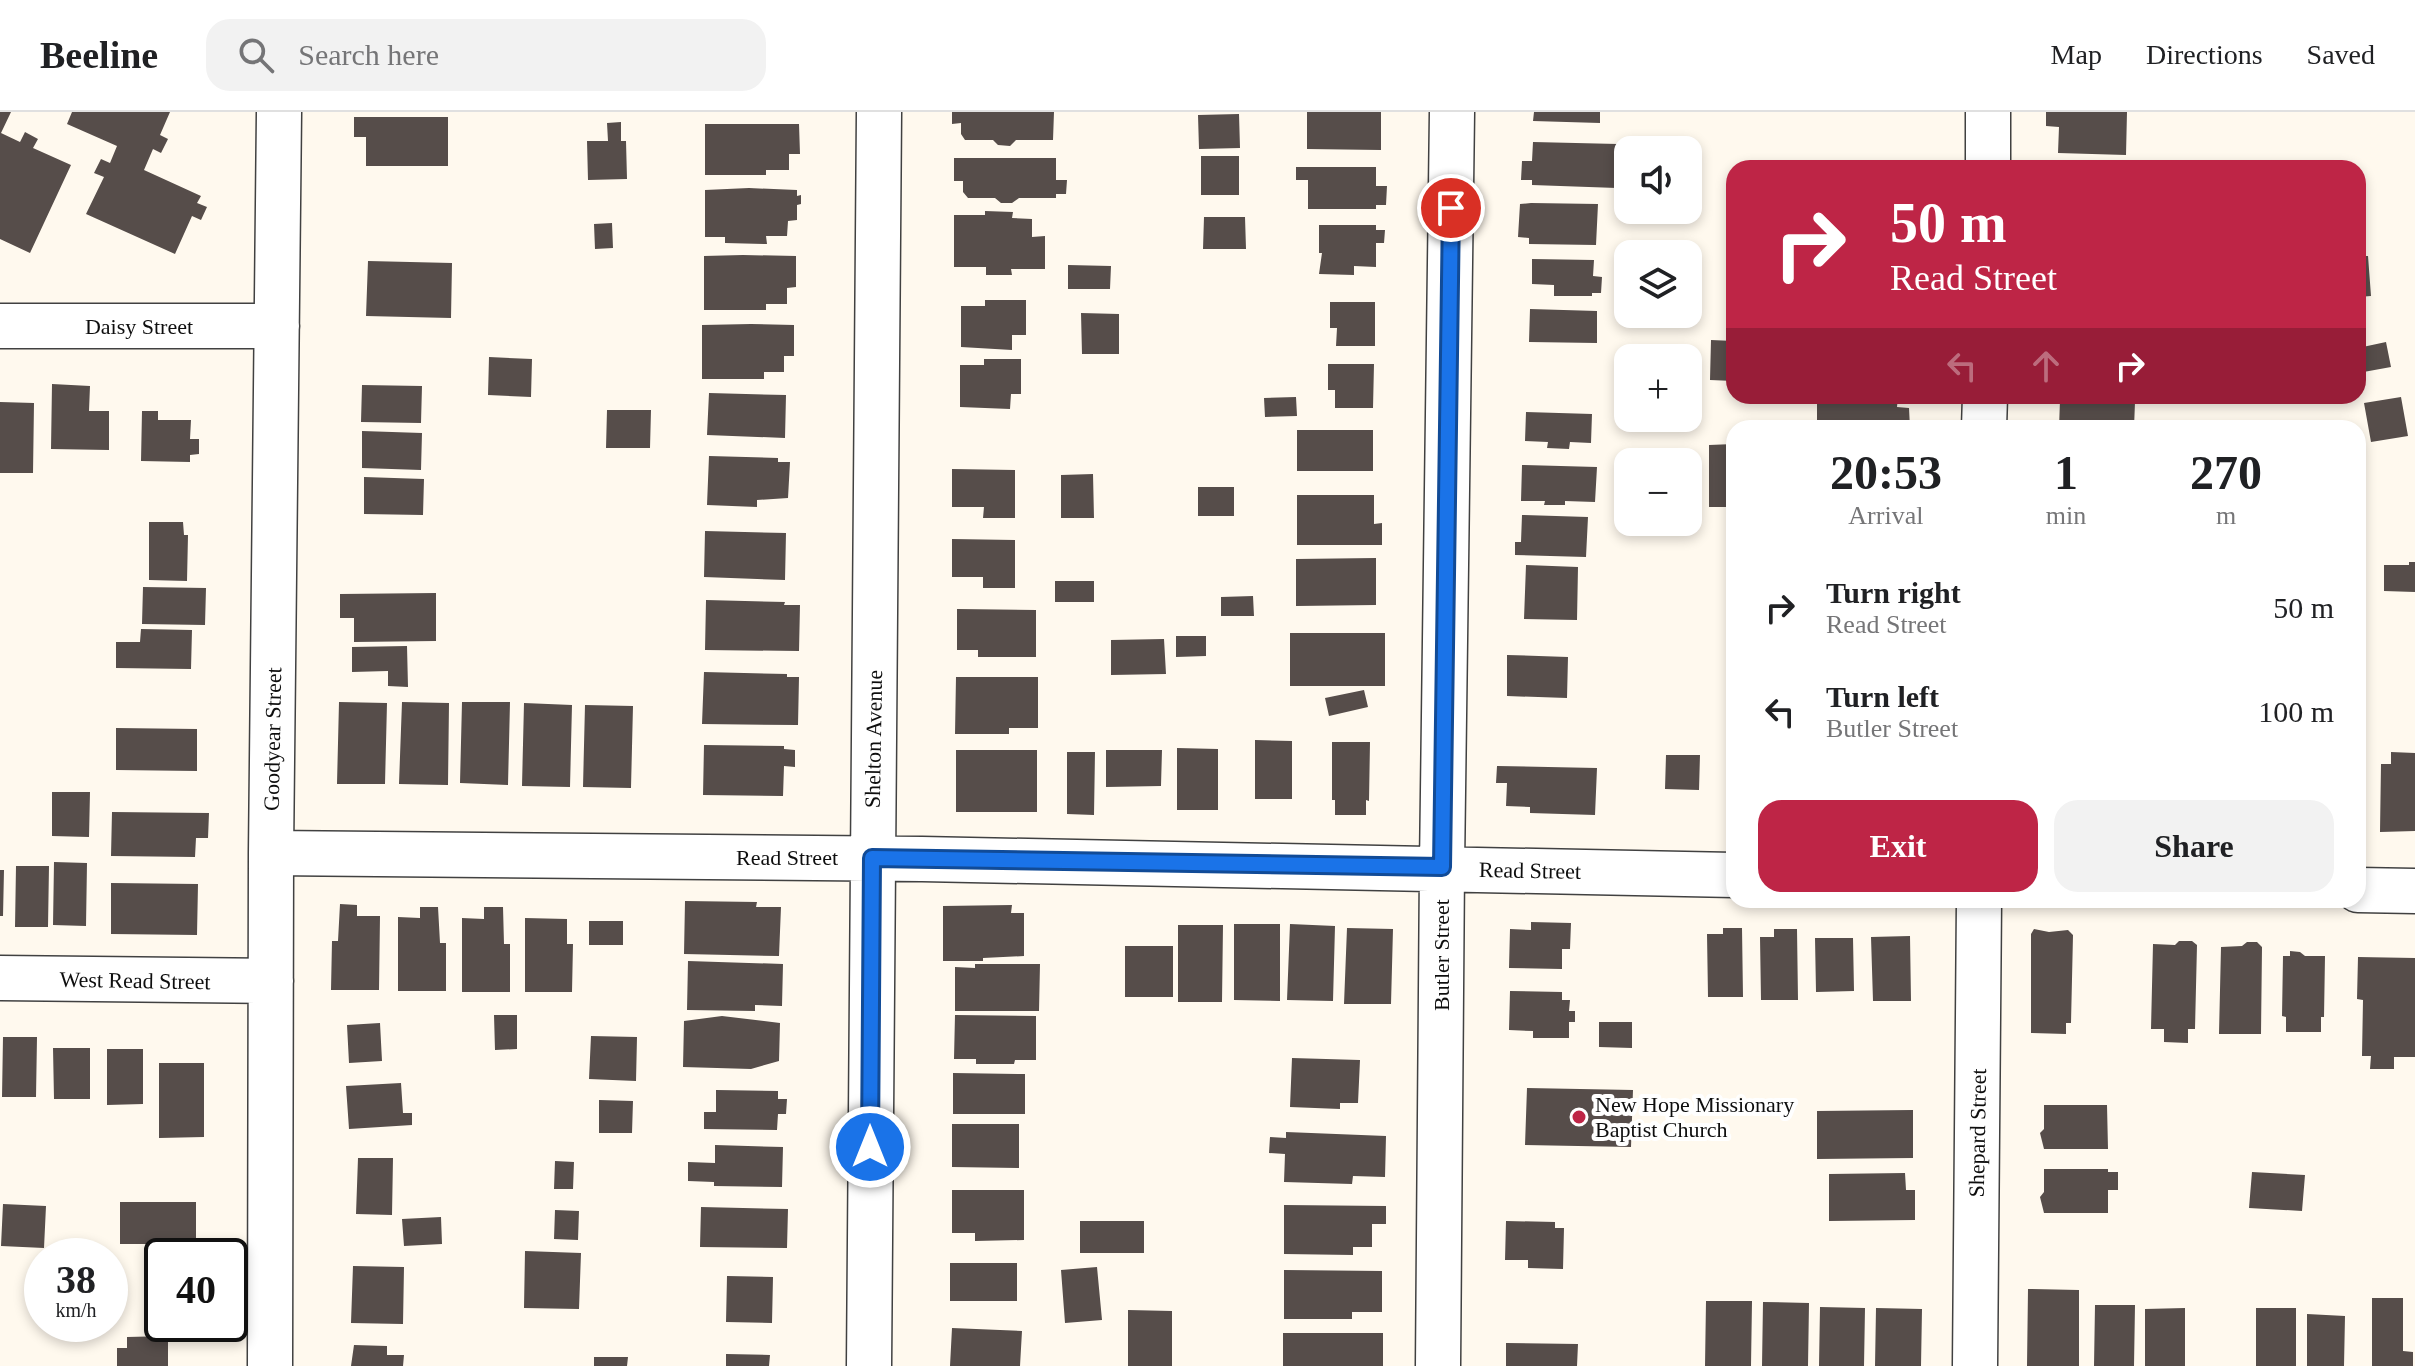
<!DOCTYPE html>
<html lang="en">
<head>
<meta charset="utf-8">
<style>
  :root { --surface:#fff; --page:#f2f2f2; --text:#202124; --muted:#757577; --line:#e0e0e0; --accent:#be2546 }
  body { margin:0; font-family:"Times New Roman",serif; background:var(--page); color:var(--text); height:100vh; display:flex; flex-direction:column; font-size:30px; white-space:nowrap }
  * { box-sizing:border-box; margin:0 }
  p { font-size:26px; color:var(--muted) }
  .icon { flex:none; width:44px; height:44px; fill:none; stroke:currentColor; stroke-width:2; stroke-linecap:round; stroke-linejoin:round }
  .map { position:relative; flex:1; overflow:hidden }
  .panel { position:absolute; left:1726px; top:308px; width:640px; height:488px; display:flex; flex-direction:column; background:var(--surface); border-radius:24px; box-shadow:0 4px 12px #0003 }
  .panel>* { flex:none }
  .top-card { position:absolute; left:1726px; top:48px; width:640px; height:244px; border-radius:24px; box-shadow:0 4px 12px #0003; background:#be2546; color:#fff; overflow:hidden }
  .fabs { position:absolute; left:1614px; top:24px; display:grid; gap:16px }
  .fabs a { display:grid; place-items:center; width:88px; height:88px; border-radius:16px; background:var(--surface); box-shadow:0 4px 12px #0003; font-size:40px }
  .speed { position:absolute; left:24px; top:1126px; display:flex; gap:16px; font-size:40px; font-weight:700; text-align:center }
  .speed>* { display:grid; place-content:center; width:104px; height:104px; border-radius:50%; background:var(--surface); box-shadow:0 4px 12px #0003; line-height:1 }
  .speed small { font-size:20px; font-weight:400 }
  .speed .limit { border:4px solid #111; border-radius:12px; background:#fff; color:#111 }
  .pin { position:absolute; display:grid; place-items:center; width:68px; height:68px; color:#fff; margin:-34px; border:4px solid #fff; border-radius:50%; box-shadow:0 2px 8px #0007 }
  .me { position:absolute; width:88px; margin:-44px; rotate:0deg; stroke-linejoin:round; filter:drop-shadow(0 0 6px #0008) }
  .turn { display:flex; align-items:center; gap:28px; height:168px; padding:0 32px; font-size:36px }
  .turn .icon { width:104px; height:104px; stroke-width:2.5 }
  .turn b { display:block; font-size:56px; line-height:68px }
  .lanes { display:flex; align-items:center; height:76px; padding:0 32px; background:#0003; justify-content:center; gap:40px; direction:ltr }
  .lanes .off { opacity:.35 }
  .eta { display:flex; justify-content:space-evenly; align-items:center; height:136px; text-align:center }
  .eta b { font-size:48px; font-weight:700; line-height:56px }
  .button { display:flex; gap:16px; margin-top:auto; padding:16px 32px }
  .button a { flex:1; height:92px; border-radius:24px; background:var(--accent); color:#fff; font-size:32px; font-weight:700; line-height:92px; text-align:center }
  .button a+a { background:var(--page); color:var(--text) }
  ul { padding:0; list-style:none }
  li { display:flex; align-items:center; gap:24px; height:104px; padding:0 32px }
  li div { flex:1 }
  li b { display:block; font-size:30px }
  li em { font-style:normal }
  header { display:flex; align-items:center; gap:48px; box-sizing:border-box; height:112px; padding:0 40px; background:var(--surface); border-bottom:2px solid var(--line) }
  header strong { font-size:38px }
  nav { display:flex; gap:44px; margin-inline-start:auto; font-size:28px }
  .search { width:560px; height:72px; background:var(--page); display:flex; align-items:center; gap:20px; box-sizing:border-box; padding:0 28px; border-radius:24px; color:var(--muted); font-size:30px }
  .map>svg:first-child { display:block }
</style>
</head>
<body>
<header>
<strong>Beeline</strong>
<div class="search"><svg class="icon" aria-label="search" viewBox="0 0 24 24"><circle cx="10" cy="10" r="6"/><path d="M15 15l6 6"/></svg>Search here</div>
<nav><a>Map</a><a>Directions</a><a>Saved</a></nav>
</header>
<div class="map">
<svg width="2415" height="1254" viewBox="0 0 2415 1254">
  <rect width="100%" height="100%" fill="#fff9ee"/>
  <path fill="#564d4a" d="M0 0H11L1 21 20 30 25 20 38 27 33 36 71 53 30 141 0 127Z
    M72 0H170L160 23 168 27 161 41 153 37 144 58 201 84 197 91 207 95 201 108 192 104 175 142 86 102 104 65 94 61 101 47 110 51 117 34 67 12Z
    M952 0H1054L1053 28H1016L1010 34 998 33 993 28H965L961 22V11L952 12Z
    M1307 0H1381V38L1307 37Z
    M1534 0H1600V11L1533 9Z
    M2046 0H2127L2126 43 2058 41 2059 15 2046 14Z
    M1239 2 1240 36 1199 37 1198 3Z
    M354 5H448V54H366V25H354Z
    M621 10V29H626L627 67 588 68 587 29H608L607 11Z
    M705 12H799L800 42H789V58H766V63H705Z
    M1533 30 1618 32 1617 76 1532 73V68H1521L1522 49H1532Z
    M1201 44H1239V83H1201Z
    M954 46H1056V68H1067L1066 82H1056V86H1019L1012 91H1001L995 86H968L963 80V69H954Z
    M1296 55H1376V74H1387L1386 93H1376V97H1308V68H1296Z
    M749 76 797 78V84L801 83V92L797 93V108L788 109 787 124H766L767 132 725 131V125H705V78Z
    M1531 91 1598 92 1596 133 1529 132V126L1518 125 1520 92Z
    M985 99 1013 100 1012 106 1032 107V125L1045 124V157H1011L1012 163H986V155H954V103H985Z
    M1204 105H1245L1246 137H1203Z
    M612 111 613 136 595 137 594 112Z
    M1319 113H1376V118H1385L1384 131H1376V155L1354 154V163L1319 162 1322 141H1319Z
    M743 143 796 144V175L787 176V192H766V198H704V144Z
    M2358 144H2368L2371 184 2358 185Z
    M1532 147 1594 148 1593 164 1602 165 1601 181H1592V184H1554V173L1532 172Z
    M368 149 452 151 451 206 366 204Z
    M1068 153 1111 154 1110 177H1068Z
    M985 188H1026V223H1012V238L961 235V194H985Z
    M1330 190H1375V234H1336L1337 216H1330Z
    M1530 197 1597 199V231L1529 230Z
    M1081 201 1119 202V242H1082Z
    M751 212 794 213V244H784V260H764V267H702V213Z
    M1711 228 1734 229V269L1710 268Z
    M2386 230 2391 255 2358 261V236Z
    M489 245 532 247 531 285 488 283Z
    M984 247H1021V282H1011L1010 297 960 295V253H984Z
    M1328 252H1374L1373 296H1335V278H1328Z
    M52 272 90 274 89 299H109V338L51 337Z
    M362 273 422 274 421 311 361 310Z
    M709 281 786 283 785 326 707 323Z
    M1817 284H1898L1897 295 1909 296 1910 316H1817Z
    M1296 285 1297 304 1265 305 1264 286Z
    M2401 285 2408 324 2371 330 2364 291Z
    M2060 288 2135 290 2134 316H2059Z
    M0 290 34 291 33 361H0Z
    M607 298H651L650 336H606Z
    M142 299H158V308H191L190 327H199V342L190 343V350L141 349Z
    M1526 300 1592 302 1591 331 1570 330 1569 337 1547 336 1548 330 1525 329Z
    M1297 318H1373V359H1297Z
    M362 319 422 321 421 358 362 356Z
    M1734 332V395H1709V333Z
    M709 344 778 346V350H790L788 386 757 388V395L707 393Z
    M1522 353 1597 355 1595 390 1565 389V393H1544L1545 389H1521Z
    M952 357 1015 358V406H983L984 395H952Z
    M1093 362 1094 406H1061V363Z
    M364 365 424 367 423 403 364 402Z
    M1198 375H1234V404H1198Z
    M1297 383H1374V412L1382 411V433H1297Z
    M1522 403 1588 405 1586 445 1515 443V430H1521Z
    M149 410H183L184 423H188L187 469 149 468Z
    M705 419 786 421 785 468 704 465Z
    M952 427 1015 428V476H983V465H952Z
    M1376 446V493L1296 494V447Z
    M2409 450H2415V480L2384 479V453H2409Z
    M1526 453 1578 455 1577 508 1524 507Z
    M1055 469H1094V490H1055Z
    M143 475 206 476 205 513 142 512Z
    M436 481V529L354 530V506H340V482Z
    M1253 484 1254 504H1221V485Z
    M706 488 785 490 784 493H800L799 539 705 538Z
    M957 497 1036 498V545H978V538H957Z
    M141 517 192 518 191 557 116 556V530H140Z
    M1290 521H1385V574H1290Z
    M1176 524H1206V544L1176 545Z
    M1164 527 1166 562 1111 563V528Z
    M407 534 408 575 388 574V559L352 560V535Z
    M1507 543 1568 545 1567 586 1507 584Z
    M704 560 787 562V565H799L798 613 702 612Z
    M956 565H1038V616H1009V622H955Z
    M1364 578 1368 595 1329 604 1325 586Z
    M339 590 387 591 385 672H337Z
    M402 590 449 591 448 673 399 672Z
    M462 590H510L508 673 460 671Z
    M524 591 572 593 570 675 522 674Z
    M585 593 633 594 631 676 583 675Z
    M116 616 197 617V659L116 658Z
    M1255 628 1292 629V687H1255Z
    M2358 629H2366L2365 696 2358 697Z
    M1332 630H1370L1369 689 1366 688V703H1335V688H1332Z
    M704 633 784 634V637L795 638V655L784 654 783 684 703 683Z
    M1177 636 1218 637V698H1177Z
    M956 638H1037V700H956Z
    M1106 638H1162L1161 674 1106 675Z
    M1067 640H1095L1094 703 1067 702Z
    M2391 640 2415 641V719L2380 720 2381 652H2391Z
    M1666 643H1700L1699 678 1665 677Z
    M1497 654 1597 656 1595 703 1530 701V695L1506 694 1507 671H1496Z
    M52 680H90L89 725 52 724Z
    M112 700 209 701 208 726H196L195 745 111 744Z
    M54 750 87 751 86 814 53 813Z
    M16 754H49L48 815H15Z
    M0 758H4L3 804H0Z
    M111 771 198 772 197 823 111 822Z
    M685 789 757 790 756 795H781L779 844 684 842Z
    M340 792 357 793V804H380L379 878H331L332 829H338Z
    M1012 793 1011 801H1024V844L983 846V849H943V794Z
    M420 795H438L440 831H446V879H398V805L420 806Z
    M484 795H503L504 832H510V880H462V806L484 807Z
    M525 806 567 807V832H573L572 880H525Z
    M589 809H623V833H589Z
    M1531 810 1571 811 1570 837H1562V857L1509 856 1510 817 1531 818Z
    M1234 812H1280V889L1234 888Z
    M1290 812 1335 814 1333 889 1287 888Z
    M1178 813H1223L1222 890H1178Z
    M1347 816 1393 817 1391 892H1344Z
    M1723 816H1742L1743 885H1708L1707 822H1723Z
    M1774 817H1797L1798 888H1761L1760 825H1774Z
    M2034 817 2049 820 2068 818 2073 823 2071 911H2066V922L2031 921V822Z
    M1910 824 1911 889H1873L1871 825Z
    M1815 826H1853L1854 879 1816 880Z
    M2179 829H2192L2197 833 2195 917H2188V931L2164 930V917H2151L2153 832 2175 833Z
    M2247 830H2257L2262 835 2261 922H2219L2221 835 2242 834Z
    M1125 834H1173V885H1125Z
    M2290 839 2300 840 2305 844H2325L2324 905H2321V920H2286V905L2282 904 2283 844H2290Z
    M2358 845 2415 846V945H2394V957H2370L2371 944H2362L2363 888 2357 887Z
    M688 849 783 852 782 894 755 893V899L687 898Z
    M975 852H1040L1039 899H955V855L975 856Z
    M1510 879 1562 880V888H1570L1569 899H1575V910H1569V926H1533V919L1509 918Z
    M494 903H517V937L495 938Z
    M955 903 1036 904V948H1015L1014 952H976V947H954Z
    M722 904 780 911 779 949 751 957 683 955 684 909Z
    M1599 910H1632V936L1599 935Z
    M380 911 382 949 349 951 347 913Z
    M591 924 637 925 636 969 589 967Z
    M3 925H37L36 985H2Z
    M53 936H90V987H54Z
    M107 937H143V992L107 993Z
    M1292 946 1360 948 1358 991H1340V997L1290 995Z
    M159 951H204V1025L159 1026Z
    M953 961 1025 962V1002H953Z
    M401 971 403 1001H412V1013L349 1017 346 974Z
    M1527 976 1633 978 1631 1035 1525 1033Z
    M716 978 778 979V987H787L786 1002H778L777 1018 704 1017V1000H716Z
    M599 988 633 989 632 1021H599Z
    M2044 993H2107L2108 1037H2044L2040 1021 2044 1017Z
    M1913 998V1046L1817 1047V999Z
    M952 1012H1019V1056L952 1055Z
    M1286 1020 1386 1024 1385 1065 1353 1064 1352 1072 1284 1070 1285 1042 1269 1041 1270 1025 1286 1026Z
    M715 1033 783 1035 782 1075 714 1074V1070L688 1069V1050L715 1051Z
    M358 1046H393L392 1103 356 1102Z
    M555 1049 574 1050 573 1077H554Z
    M2044 1057H2108V1060H2118V1078H2108V1101H2044L2040 1085 2044 1080Z
    M2252 1060 2305 1063 2302 1099 2249 1096Z
    M1905 1061 1906 1078H1915V1108L1829 1109V1062Z
    M952 1078H1024V1128L975 1129V1121H952Z
    M120 1090H196V1132H120Z
    M3 1092 46 1094 44 1136 1 1134Z
    M1284 1093 1386 1094V1112H1372V1135H1353V1143L1284 1142Z
    M701 1095 788 1097 787 1136 700 1135Z
    M555 1098 579 1099 578 1128 554 1127Z
    M441 1105 442 1132 404 1134 402 1107Z
    M1080 1109H1144V1141H1080Z
    M1506 1109 1555 1110V1116H1564L1563 1157 1528 1156V1148H1505Z
    M525 1139 581 1141 579 1197 524 1196Z
    M148 1140H200V1144H162V1183H150Z
    M950 1151H1017V1189H950Z
    M353 1154 404 1155 403 1212 351 1211Z
    M1097 1155 1102 1208 1065 1211 1061 1158Z
    M1284 1158 1382 1159V1200H1352V1207H1284Z
    M727 1164 773 1165 772 1211 726 1210Z
    M2028 1177 2079 1178V1254H2027Z
    M2372 1186H2403V1239L2413 1240V1254H2372Z
    M1706 1189H1752L1751 1254H1705Z
    M1763 1190 1809 1191 1808 1254H1762Z
    M2095 1193H2135L2134 1254H2094Z
    M1820 1195 1865 1196 1864 1254H1819Z
    M1876 1196 1922 1197 1921 1254H1875Z
    M2185 1196V1254H2145V1197Z
    M2256 1196H2296V1254H2256Z
    M1128 1198 1172 1199V1254H1128Z
    M2307 1202 2345 1204 2344 1254H2307Z
    M952 1216 1022 1219 1020 1254H950Z
    M1283 1221H1383V1254H1283Z
    M168 1224V1254H117V1236H127V1225Z
    M1506 1231 1578 1232 1577 1254H1506Z
    M354 1233 387 1234V1243H404L403 1254H351Z
    M726 1242 770 1243 769 1254H726Z
    M594 1245H628L627 1254H594Z"/>
  <g fill="none" stroke-linecap="round" stroke-linejoin="round">
    <g stroke="#414141" stroke-width="47">
      <path id="minor" d="M1988 56V0
        M0 214H277
        M1984 316 1985 284
        M271 741 922 747 1734 763
        M2358 778 2415 779
        M0 866 271 869
        M270 1254 271 741 279 0
        M869 1254 879 0
        M1438 1254 1442 755 1452 0
        M1975 1254 1979 788"/>
    </g>
    <use href="#minor" stroke="#fff" stroke-width="44"/>
  </g>
  <g fill="none" stroke-linecap="round" stroke-linejoin="round">
    <g stroke="#114b97" stroke-width="20">
      <path id="route" d="M870 1035 872 746 1442 755 1451 96"/>
    </g>
    <use href="#route" stroke="#1a73e8" stroke-width="14"/>
  </g>
  <circle fill="#be2546" stroke="#fff" stroke-width="3" cx="1579" cy="1005" r="8"/>
  <g text-anchor="middle" stroke-width="8" stroke-linejoin="round" paint-order="stroke">
    <g font-size="22" fill="#0e0e0e" stroke="#fff">
      <text x="139" y="222">Daisy Street</text>
      <text transform="translate(272 627) rotate(-89)" y="8">Goodyear Street</text>
      <text transform="translate(873 627) rotate(-89)" y="8">Shelton Avenue</text>
      <text x="787" y="753">Read Street</text>
      <text transform="translate(1530 758) rotate(1)" y="8">Read Street</text>
      <text transform="translate(1441 843) rotate(-90)" y="8">Butler Street</text>
      <text transform="translate(135 868) rotate(1)" y="8">West Read Street</text>
      <text transform="translate(1977 1021) rotate(-89)" y="8">Shepard Street</text>
    </g>
    <g font-size="22" fill="#0e0e0e" stroke="#fff" text-anchor="start">
      <text x="1595" y="1000">New Hope Missionary<tspan x="1595" dy="25">Baptist Church</tspan></text>
    </g>
  </g>
</svg>
<div class="fabs">
<a><svg class="icon" aria-label="sound" viewBox="0 0 24 24"><path d="M4 9h4l5-4v14l-5-4H4zM17 9q2 3 0 6"/></svg></a>
<a><svg class="icon" aria-label="layers" viewBox="0 0 24 24"><path d="M12 4l9 5-9 5-9-5zM3 14l9 5 9-5"/></svg></a>
<a>+</a>
<a>−</a>
</div>
<div class="speed"><div>38<small>km/h</small></div><div class="limit">40</div></div>
<div class="pin" style="left:1451px;top:96px;background:#d93025"><svg class="icon" aria-label="arrive" viewBox="0 0 24 24"><path d="M6 21V4h12l-3 4 3 4H6"/></svg></div>
<svg class="me" style="left:870px;top:1035px" viewBox="-20 -20 40 40"><circle r="17" fill="#1a73e8" stroke="#fff" stroke-width="3"/><path d="M0-11L8 9 0 5-8 9z" fill="#fff"/></svg>
<div class="top-card">
<div class="turn"><svg class="icon" aria-label="right" viewBox="0 0 24 24"><path d="M7 20v-9h11M14 6l5 5-5 5"/></svg><div><b>50 m</b>Read Street</div></div>
<div class="lanes"><svg class="icon off" aria-label="left" viewBox="0 0 24 24"><path d="M17 20v-9H6M10 6l-5 5 5 5"/></svg><svg class="icon off" aria-label="ahead" viewBox="0 0 24 24"><path d="M12 20V5M6 11l6-6 6 6"/></svg><svg class="icon" aria-label="right" viewBox="0 0 24 24"><path d="M7 20v-9h11M14 6l5 5-5 5"/></svg></div>
</div>
<section class="panel">
<div class="eta">
<div><b>20:53</b><p>Arrival</p></div>
<div><b>1</b><p>min</p></div>
<div><b>270</b><p>m</p></div>
</div>
<ul>
<li><svg class="icon" aria-label="right" viewBox="0 0 24 24"><path d="M7 20v-9h11M14 6l5 5-5 5"/></svg><div><b>Turn right</b><p>Read Street</p></div><em>50 m</em></li>
<li><svg class="icon" aria-label="left" viewBox="0 0 24 24"><path d="M17 20v-9H6M10 6l-5 5 5 5"/></svg><div><b>Turn left</b><p>Butler Street</p></div><em>100 m</em></li>
</ul>
<div class="button"><a>Exit</a><a>Share</a></div>
</section>
</div>
</body>
</html>
